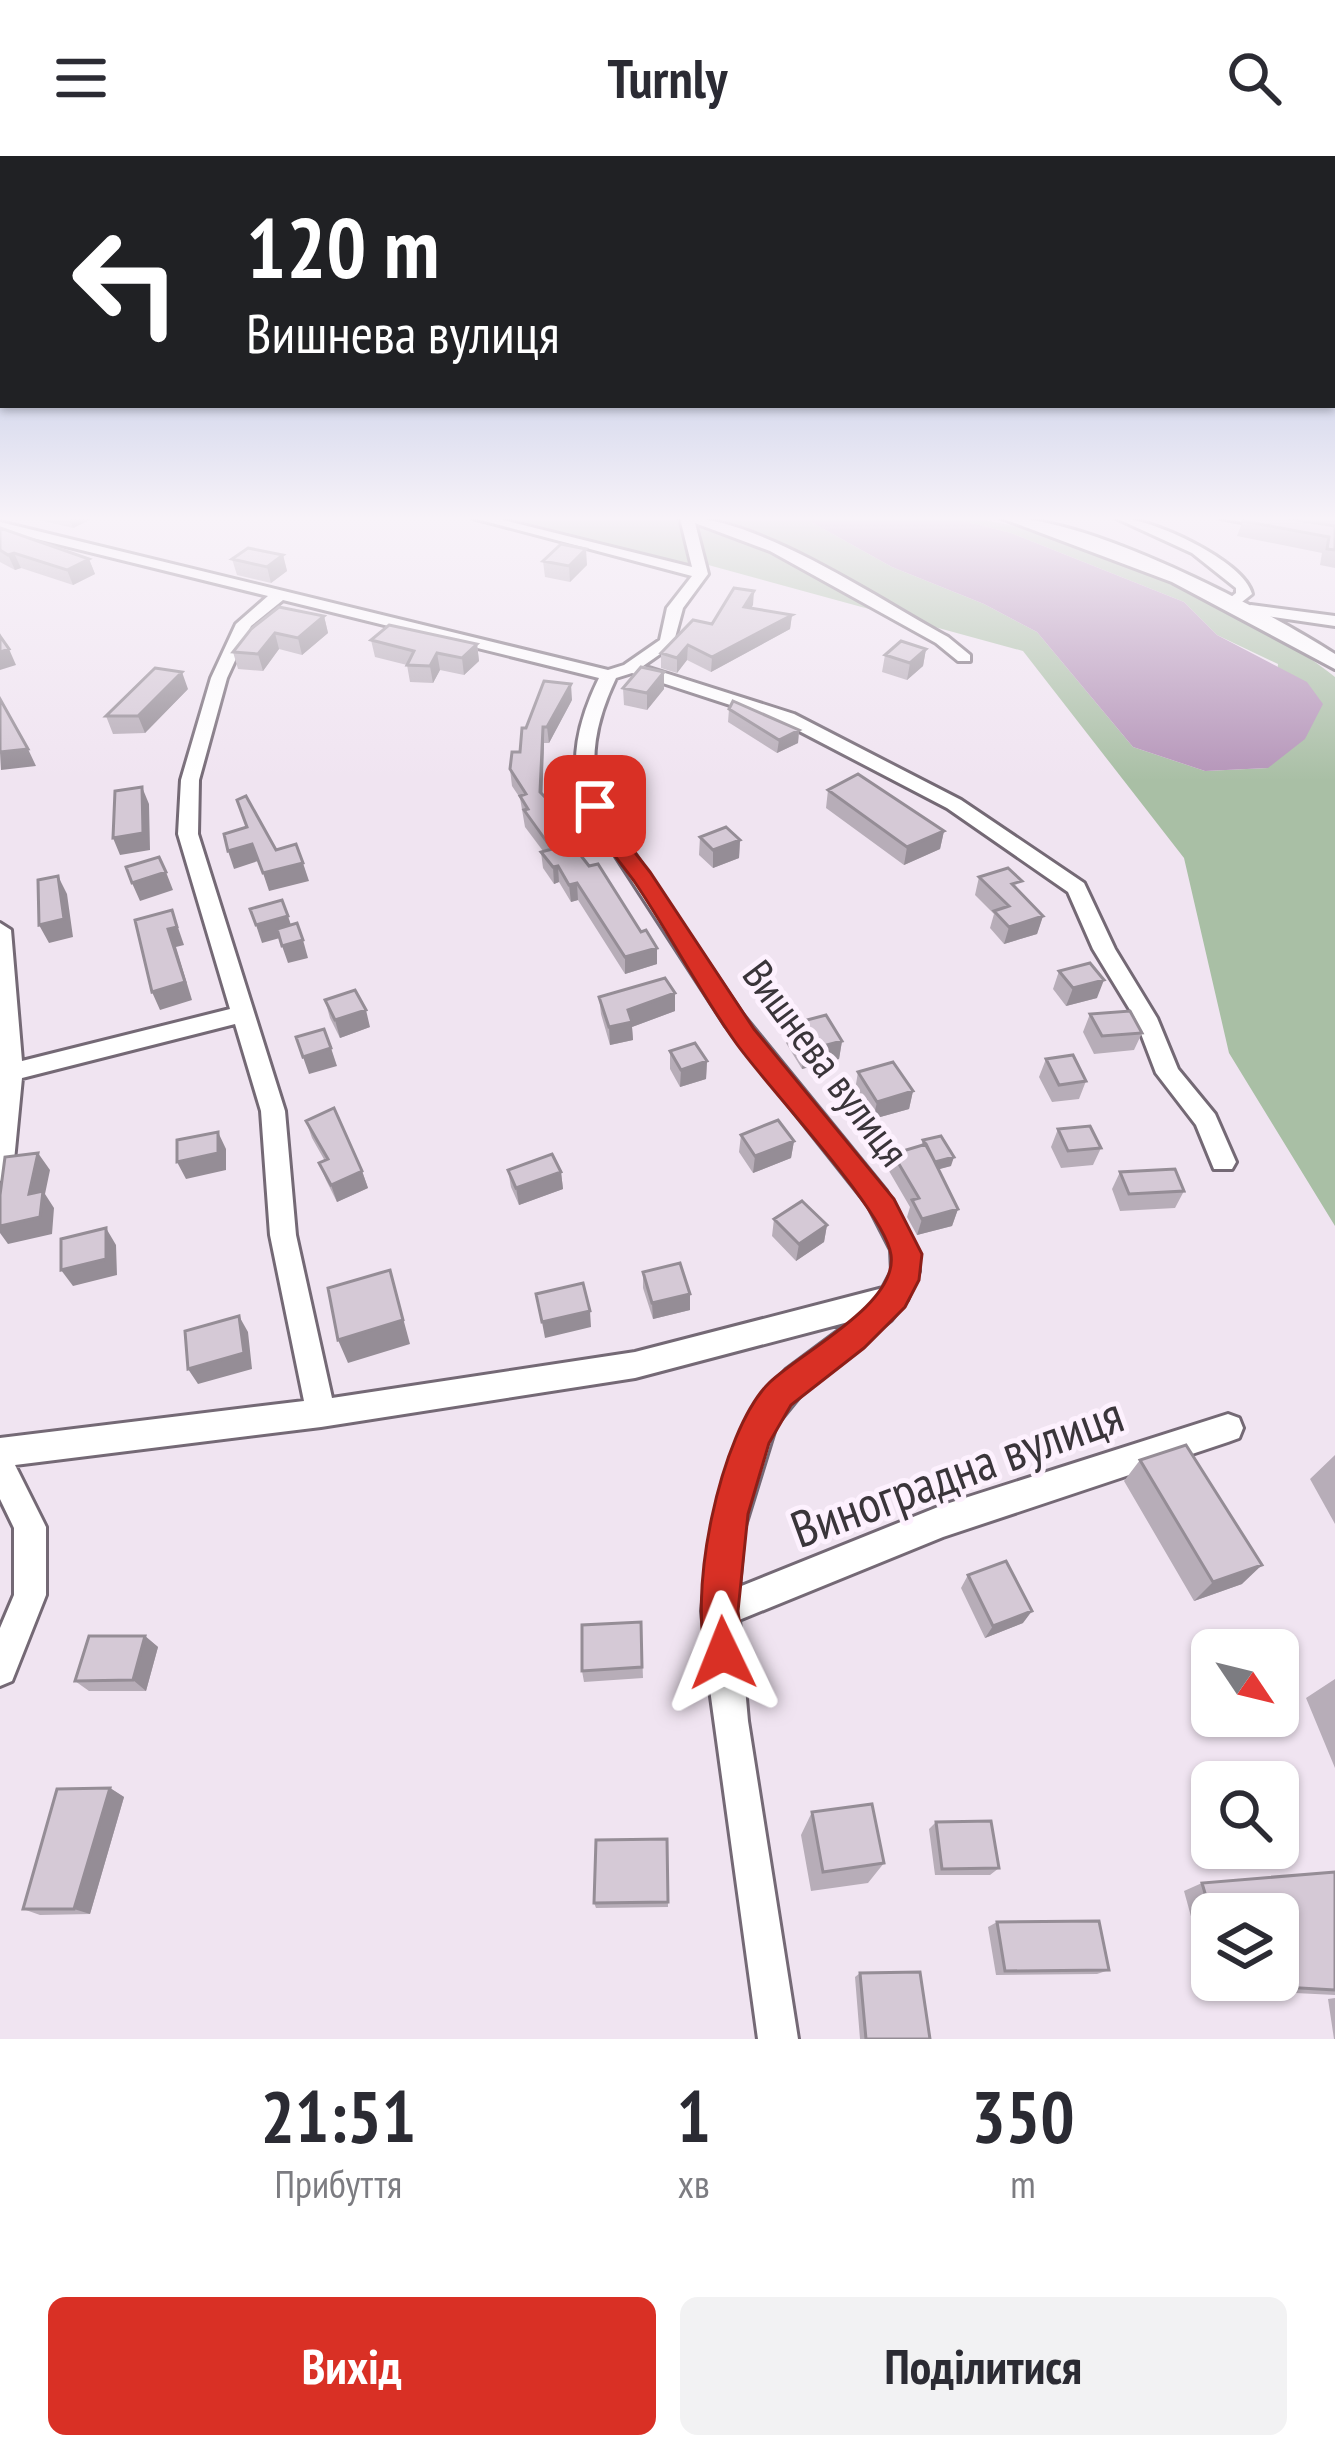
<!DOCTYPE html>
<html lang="uk">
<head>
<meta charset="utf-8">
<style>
  :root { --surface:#fff; --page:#f2f2f3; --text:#2b2b33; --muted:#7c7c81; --accent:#d93025 }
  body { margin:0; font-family:"PT Sans Narrow",sans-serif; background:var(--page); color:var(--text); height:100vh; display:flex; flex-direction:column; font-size:45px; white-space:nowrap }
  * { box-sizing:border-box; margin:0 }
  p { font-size:39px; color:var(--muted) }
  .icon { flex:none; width:66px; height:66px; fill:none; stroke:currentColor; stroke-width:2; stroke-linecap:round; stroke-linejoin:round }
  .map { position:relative; height:1883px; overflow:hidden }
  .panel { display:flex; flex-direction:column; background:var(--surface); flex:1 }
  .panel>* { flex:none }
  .hud { position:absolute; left:0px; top:0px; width:1335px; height:252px; box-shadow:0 3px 9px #0004; background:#202124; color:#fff; overflow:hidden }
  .needle { width:78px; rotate:125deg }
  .fabs { position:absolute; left:1191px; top:1473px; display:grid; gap:24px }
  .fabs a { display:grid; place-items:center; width:108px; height:108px; border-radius:18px; background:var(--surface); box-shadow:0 3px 9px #0004; font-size:60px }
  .pin { position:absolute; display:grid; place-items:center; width:102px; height:102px; color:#fff; margin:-51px; border-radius:24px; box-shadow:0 6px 18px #0006 }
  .me { position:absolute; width:132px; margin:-66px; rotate:358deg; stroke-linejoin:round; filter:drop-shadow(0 0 9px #0008) }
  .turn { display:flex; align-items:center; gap:42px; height:252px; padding:0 48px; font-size:54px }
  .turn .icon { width:156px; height:156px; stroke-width:2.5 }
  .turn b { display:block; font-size:84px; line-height:102px }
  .eta { display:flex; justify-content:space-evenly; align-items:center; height:204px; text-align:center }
  .eta b { font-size:72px; font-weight:700; line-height:84px }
  .cta { display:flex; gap:24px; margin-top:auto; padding:24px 48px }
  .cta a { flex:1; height:138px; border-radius:18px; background:var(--accent); color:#fff; font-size:48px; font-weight:700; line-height:138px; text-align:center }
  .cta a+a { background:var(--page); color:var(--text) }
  header { display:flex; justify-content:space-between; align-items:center; height:156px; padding:0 48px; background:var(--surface); font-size:54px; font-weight:700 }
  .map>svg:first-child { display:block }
</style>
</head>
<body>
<header><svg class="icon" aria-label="menu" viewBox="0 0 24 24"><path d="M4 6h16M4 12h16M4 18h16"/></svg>Turnly<svg class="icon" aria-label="search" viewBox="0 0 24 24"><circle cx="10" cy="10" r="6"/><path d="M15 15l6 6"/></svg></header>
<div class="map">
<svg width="1335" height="1883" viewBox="0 0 1335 1883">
  <rect width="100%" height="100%" fill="#f0e4f1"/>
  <path fill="#a9bfa5" d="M480 362H804L892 411 984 448 1037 476 1133 591 1205 615 1268 612 1278 508 1217 479 1184 446 1011 377 952 362C1056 362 1254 455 1335 521V1070L1229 897 1184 702 1023 495 701 407 684 412Z"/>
  <path fill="#b494b8" d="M804 362H952L1011 377 1184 446 1217 479 1307 526 1323 548 1305 583 1268 612 1205 615 1133 591 1037 476 984 448 892 411Z"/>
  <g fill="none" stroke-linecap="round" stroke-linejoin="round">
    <g stroke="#746975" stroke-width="6">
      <path id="minor" d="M473 362H495L692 411 680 362C754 358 880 444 948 481L970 499V505H958L936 487 770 395 695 367 708 418 683 452 673 489 643 510 794 558 961 644 1084 727 1115 793 1157 862 1178 913 1215 958 1236 1006 1232 1013H1214L1196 969 1156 917 1135 862 1093 793 1068 736 947 652 782 566 632 517 616 522C596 564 586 607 603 651L742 858 886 1035 917 1094 919 1115 907 1144 891 1164 806 1232 776 1269 744 1373 739 1431 943 1349 1228 1258 1239 1262 1243 1272 1239 1282 1228 1286 943 1381 739 1464 748 1565 798 1883H758L709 1526 702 1455 707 1411 721 1336 755 1249 786 1214 852 1165 635 1222 321 1271 15 1309 46 1371V1439L12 1525 0 1530V1472L14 1439V1372L0 1343V1282L304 1245 270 1079 261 955 235 868 22 922 13 1015 9 1022 0 1025V767L11 774 22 905 230 853 178 678 181 624 211 522 236 468 268 440 0 374V366L608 514 624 509 660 484 667 452 692 420ZM283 444 599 522C579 563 567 607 584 651L726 870 868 1049 891 1094 892 1115 883 1132 635 1196 332 1242 296 1079 285 955 198 678 199 624 227 522 251 470Z
        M1116 362C1148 360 1245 405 1252 438L1238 449H1228L1225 446 1236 437V432L1192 397Z
        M1220 362H1250L1335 375V383Z
        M1251 449 1335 460V470L1246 457V451Z"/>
    </g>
    <g stroke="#746975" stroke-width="6">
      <path id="tertiary" d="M1001 362C1084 358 1263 452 1335 498V513L1172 426Z"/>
    </g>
    <use href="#minor" fill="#fff" fill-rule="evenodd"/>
    <use href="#tertiary" fill="#fff" fill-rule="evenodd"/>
  </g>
  <path fill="#b7adb8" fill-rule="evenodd" d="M31 362H94L73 372Z
    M1244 362H1335V412L1320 409 1322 397 1237 380Z
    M0 372 89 403 95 418 73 429 21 412 15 414 0 406Z
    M283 399 287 415 271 427 237 419 232 403Z
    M543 405 587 409 570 426 545 421Z
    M754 435 751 452 792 459 790 473 711 516 687 504 677 517 661 512V497L712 468Z
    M324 460 328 477 302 499 279 493 263 515 238 513 233 496 251 473Z
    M371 484 477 488 479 505 464 519 440 514 433 527 410 526 407 509 375 501Z
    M926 493 923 510 907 524 882 516 885 499Z
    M664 516V533L647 554 624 549 623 532Z
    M188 533 145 577 113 578 106 560Z
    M572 544 549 587H544L542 638 582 694 578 696 657 808 625 818 578 744 571 746 559 726 554 728 543 712 541 696 543 695 525 671 520 642 512 630 510 613 520 596 526 572Z
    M729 553 799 574 798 587 777 597 728 566Z
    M828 634 944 675 940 693 904 709 826 652Z
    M700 681 740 684 739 702 713 712 699 699Z
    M979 721 1019 736 1043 760 1037 778 1004 788 990 772 994 758 975 739Z
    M1059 815 1097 842 1066 850 1053 833Z
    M599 841 675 855 632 871 633 884 610 889 601 858Z
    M325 844 370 871 340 882 330 862Z
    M1090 858 1142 877 1134 894 1094 898 1083 876Z
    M788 869 842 885 839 903 802 913 786 887Z
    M670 895 707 905 706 923 680 931 670 913Z
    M1046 903 1086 925 1079 943 1052 946 1039 921Z
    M858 916 913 935 909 953 873 963 855 934Z
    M306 965 362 1015 368 1032 337 1046 326 1024 319 1007 325 1005 312 982Z
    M1058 973 1101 992 1093 1009 1061 1012 1051 991Z
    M741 979 794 985 791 1002 753 1017 739 996Z
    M923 984 951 1010 938 1013 958 1053 952 1070 917 1079 907 1061 910 1051 889 1015 893 998 921 990Z
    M508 1014 561 1016 563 1033 519 1049 511 1031Z
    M1120 1016 1184 1035 1175 1052 1120 1055 1112 1033Z
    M774 1063 827 1069 824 1086 796 1105 772 1080Z
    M643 1116 690 1154 653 1163 643 1132Z
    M1335 1299V1368L1310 1323Z
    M1140 1304 1242 1428 1194 1445 1124 1325Z
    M968 1419 1023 1467 985 1482 961 1432Z
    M641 1466 643 1522 584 1526 582 1515Z
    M145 1480 158 1491 146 1535H89L75 1525Z
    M1335 1523V1612L1306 1542Z
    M110 1632 124 1641 90 1758 40 1759 23 1753Z
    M812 1656 884 1707 868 1727 811 1735 801 1679Z
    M936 1666 999 1712 990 1719H935L929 1673Z
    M667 1683 668 1751 596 1752 594 1747Z
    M1335 1716V1839L1211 1833 1184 1735 1202 1727ZM1212 1758 1278 1824H1212Z
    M997 1766 1109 1814 1097 1818 996 1819 988 1771Z
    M860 1817 930 1883H860L855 1821Z
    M1335 1842V1883H1334L1328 1843Z"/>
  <path fill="#958d96" d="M69 362H94L73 372Z
    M586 393 587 409 570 426 569 410Z
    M14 397 21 412 15 414 8 399Z
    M283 399 287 415 271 427 267 411Z
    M89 403 95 418 73 429 67 414Z
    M754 435 753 449 744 465V451Z
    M792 459 790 473 711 516 712 501Z
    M324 460 328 477 302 499 298 482Z
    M275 477 279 493 263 515 258 498Z
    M477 488 479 505 464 519 462 502Z
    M688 489 687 504 677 517V502Z
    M9 493 16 509 0 514V496Z
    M926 493 923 510 907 524 910 507Z
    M437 497 440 514 433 527 430 510Z
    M182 516 188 533 145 577 138 560Z
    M664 516V533L647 554V537Z
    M571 528 572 544 549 587 547 571Z
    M543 571 544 587 542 652 540 636Z
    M799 574 798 587 777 597 779 584Z
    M28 593 36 610 1 614 0 596Z
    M142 631 149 648 150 694 120 699 113 682Z
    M944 675 940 693 904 709 907 691Z
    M581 678 582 694 569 700 568 683Z
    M740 684 739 702 713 712V694Z
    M252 688 258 705 234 713 228 695Z
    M303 707 309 725 269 735 263 717Z
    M558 710 559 726 554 728 553 711Z
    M166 716 173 734 140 745 132 727Z
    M58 720 67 738 73 781 49 787 39 769Z
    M577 727 578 744 571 746 569 729Z
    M172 754 184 789 176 791 192 844 160 854 152 836Z
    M288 760 294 778 262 787 256 769Z
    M1043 760 1037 778 1004 788 1009 771Z
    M303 784 308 802 288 807 282 790Z
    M657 792V808L625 818V801Z
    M1104 824 1097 842 1066 850 1073 832Z
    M675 837V855L632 871 633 884 610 889 609 871 628 854Z
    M366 854 370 871 340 882 335 864Z
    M842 885 839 903 802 913 804 895Z
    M331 892 337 910 309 918 303 901Z
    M707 905 706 923 680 931 681 914Z
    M913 935 909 953 873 963 877 946Z
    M218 976 226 993V1014L186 1023 177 1006Z
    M794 985 791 1002 753 1017 755 1000Z
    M38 997 50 1014 45 1038 54 1052 52 1078 8 1088 0 1077V1070L29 1038Z
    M954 1001 951 1010 933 1015 935 1006Z
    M362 1015 368 1032 337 1046 331 1029Z
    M561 1016 563 1033 519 1049 516 1032Z
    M958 1053 952 1070 917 1079 922 1063Z
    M827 1069 824 1086 796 1105 799 1088Z
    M106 1072 116 1089 117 1119 73 1130 61 1114Z
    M390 1114 410 1188 348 1207 338 1184Z
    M690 1138V1154L653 1163 652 1147Z
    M590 1155 591 1171 545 1182 542 1166Z
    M239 1160 248 1176 252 1213 198 1228 188 1213Z
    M1262 1409 1242 1428 1194 1445 1213 1426Z
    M1032 1455 1023 1467 985 1482 993 1470Z
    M145 1480 158 1491 146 1535 133 1524Z
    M110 1632 124 1641 90 1758 74 1753Z"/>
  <path fill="#d5c9d6" stroke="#958d96" stroke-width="3" d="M1244 362H1285L1335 370V394L1327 393 1329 381 1243 365Z
    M0 372 89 403 67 414 14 397 8 399 0 394Z
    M561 388 586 393 569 410 543 405Z
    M248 392 283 399 267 411 232 403Z
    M734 432 754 435 744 451 792 459 712 501 688 489 677 502 661 497 693 464 712 468Z
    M279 451 324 460 298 482 275 477 258 498 233 496 251 473Z
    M389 469 477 488 462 502 437 497 430 510 407 509 414 495 371 484Z
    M0 480 9 493 0 496Z
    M901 485 926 493 910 507 885 499Z
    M641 511 664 516 647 537 623 532Z
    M155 512 182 516 138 560H106Z
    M544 525 571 528 547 571H543L540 636 581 678 568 683 589 710 598 708 641 776 646 774 657 792 625 801 577 727 569 729 558 710 553 711 541 696 552 693 524 654 528 653 520 640 526 638 510 613 512 596H520L522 572H526Z
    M0 543 28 593 0 596Z
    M733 545 799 574 779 584 729 553Z
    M858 618 944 675 907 691 828 634Z
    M142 631 143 677 113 682 115 635Z
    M246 640 276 694 296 688 303 707 263 717 252 688 228 695 224 678 247 671 237 644Z
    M726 671 740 684 713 694 700 681Z
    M159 701 166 716 132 727 126 711Z
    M1008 712 1022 725 1012 728 1043 760 1009 771 994 755 1009 750 979 721Z
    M58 720 64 763 39 769 38 724Z
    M282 744 288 760 256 769 250 753Z
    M172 754 177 771 168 773 185 826 152 836 135 764Z
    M297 767 303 784 282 790 277 773Z
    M1090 807 1104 824 1073 832 1059 815Z
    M665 822 675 837 628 854 632 866 609 871 599 841Z
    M355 834 366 854 335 864 325 844Z
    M1130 855 1142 877 1102 880 1090 858Z
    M826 859 842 885 804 895 788 869Z
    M324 873 331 892 303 901 296 881Z
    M695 887 707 905 681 914 670 895Z
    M1073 899 1086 925 1059 929 1046 903Z
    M893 906 913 935 877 946 858 916Z
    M334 952 362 1015 331 1029 319 1007 328 1003 306 965Z
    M778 964 794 985 755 1000 741 979Z
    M1090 970 1101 992 1068 995 1058 973Z
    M218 976V997L177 1006V984Z
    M941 980 954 1001 935 1006 923 984Z
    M926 988 958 1053 922 1063 912 1044 919 1042 893 998Z
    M38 997 29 1038 43 1035 40 1061 0 1070V1039L5 1001Z
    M552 998 561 1016 516 1032 508 1014Z
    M1175 1013 1184 1035 1129 1038 1120 1016Z
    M802 1045 827 1069 799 1088 774 1063Z
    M106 1072V1103L61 1114V1083Z
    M680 1107 690 1138 652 1147 643 1116Z
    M390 1114 403 1164 338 1184 328 1132Z
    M583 1127 590 1155 542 1166 536 1138Z
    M239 1160 244 1197 188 1213 185 1175Z
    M1186 1289 1262 1409 1213 1426 1140 1304Z
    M1006 1405 1032 1455 993 1470 968 1419Z
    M641 1466 642 1511 582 1515V1469Z
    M89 1480H145L133 1524 75 1525Z
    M110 1632 74 1753H23L57 1633Z
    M872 1648 884 1707 823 1716 812 1656Z
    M991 1665 999 1712 942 1713 936 1666Z
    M667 1683 668 1746 594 1747 596 1684Z
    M1335 1716V1834L1231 1828 1230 1824H1278V1758H1212V1761L1202 1727Z
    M1099 1765 1109 1814 1005 1815 997 1766Z
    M920 1816 930 1883H866L860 1817Z"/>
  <linearGradient id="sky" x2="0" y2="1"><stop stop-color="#93a7d5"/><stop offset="0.58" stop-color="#f8f3f9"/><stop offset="1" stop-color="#f8f3f9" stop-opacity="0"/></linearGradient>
  <rect width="1335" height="625" fill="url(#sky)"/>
  <path fill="#d93025" stroke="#8d1f18" stroke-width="3" d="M595 643 602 645 615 671 650 716 754 873 894 1043 922 1098 919 1124 905 1151 864 1192 791 1249 769 1287 748 1358 738 1455 743 1497 737 1511 723 1516 710 1511C684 1447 720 1274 770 1226 801 1196 898 1148 891 1099 885 1055 767 931 736 887 699 835 670 778 634 725 616 700 596 679 584 650Z"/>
  <g text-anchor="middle" stroke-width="10" stroke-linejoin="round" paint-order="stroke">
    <g font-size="42" fill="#3a353a" stroke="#fdf1fe">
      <text transform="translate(826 907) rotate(53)" y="15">Вишнева вулиця</text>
    </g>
    <g font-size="51" fill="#3a353a" stroke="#fdf1fe">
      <text transform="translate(957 1316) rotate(-20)" y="18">Виноградна вулиця</text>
    </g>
  </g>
</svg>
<div class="fabs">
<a><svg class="needle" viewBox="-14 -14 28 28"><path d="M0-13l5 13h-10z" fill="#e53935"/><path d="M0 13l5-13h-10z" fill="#7c7c81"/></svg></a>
<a><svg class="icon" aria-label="search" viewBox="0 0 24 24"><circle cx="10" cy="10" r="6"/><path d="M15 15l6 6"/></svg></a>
<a><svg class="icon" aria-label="layers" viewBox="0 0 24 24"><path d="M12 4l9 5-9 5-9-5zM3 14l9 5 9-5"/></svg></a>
</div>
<div class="pin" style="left:595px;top:650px;background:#d93025"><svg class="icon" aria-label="arrive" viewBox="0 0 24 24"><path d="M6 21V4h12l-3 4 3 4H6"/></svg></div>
<svg class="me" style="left:723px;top:1497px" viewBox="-20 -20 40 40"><path d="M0-17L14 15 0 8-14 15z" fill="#d93025" stroke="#fff" stroke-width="4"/></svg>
<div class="hud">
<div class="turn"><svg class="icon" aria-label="left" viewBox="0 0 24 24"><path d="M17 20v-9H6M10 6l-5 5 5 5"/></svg><div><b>120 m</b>Вишнева вулиця</div></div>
</div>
</div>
<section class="panel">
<div class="eta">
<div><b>21:51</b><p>Прибуття</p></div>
<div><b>1</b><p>хв</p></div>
<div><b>350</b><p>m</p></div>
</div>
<div class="cta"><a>Вихід</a><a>Поділитися</a></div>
</section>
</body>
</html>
